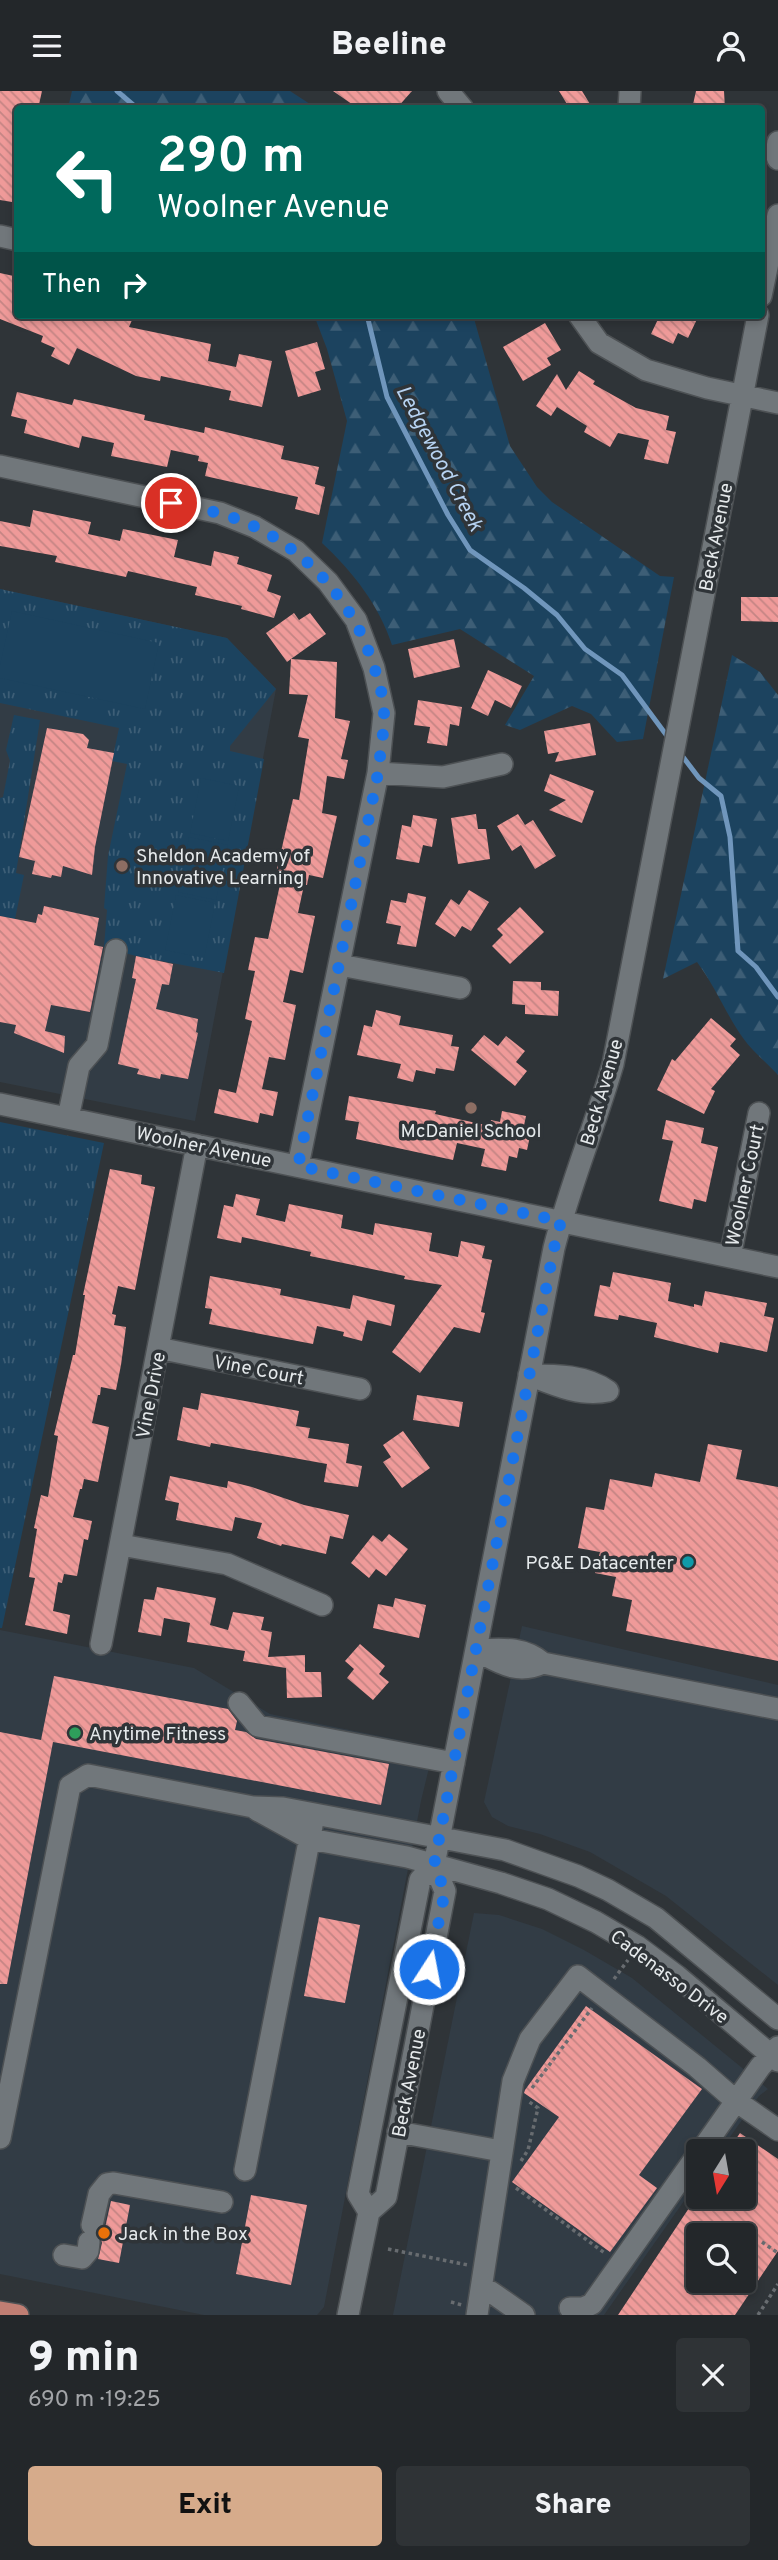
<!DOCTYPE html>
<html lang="en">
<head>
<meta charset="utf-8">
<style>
  :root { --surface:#23272a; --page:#2f3336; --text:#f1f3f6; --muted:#a3a5a8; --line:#404447; --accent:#d6ab8b }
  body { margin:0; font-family:Overpass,sans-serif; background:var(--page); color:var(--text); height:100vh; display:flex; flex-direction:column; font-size:26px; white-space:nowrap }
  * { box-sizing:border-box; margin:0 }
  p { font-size:23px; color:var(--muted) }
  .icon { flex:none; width:38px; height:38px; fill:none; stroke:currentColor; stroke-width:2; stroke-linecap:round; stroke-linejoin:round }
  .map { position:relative; height:2224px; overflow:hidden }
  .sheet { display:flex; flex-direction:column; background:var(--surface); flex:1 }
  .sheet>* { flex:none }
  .top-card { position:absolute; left:14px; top:14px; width:751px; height:214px; border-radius:7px; box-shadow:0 4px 10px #0003,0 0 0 2px var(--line); background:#00695c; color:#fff; overflow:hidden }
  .needle { width:46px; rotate:191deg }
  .buttons { position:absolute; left:686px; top:2048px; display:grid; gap:14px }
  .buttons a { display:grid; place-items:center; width:70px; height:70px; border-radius:7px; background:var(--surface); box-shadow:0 4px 10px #0003,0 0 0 2px var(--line); font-size:35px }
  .pin { position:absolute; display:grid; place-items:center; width:60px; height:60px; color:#fff; margin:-30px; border:4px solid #fff; border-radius:50%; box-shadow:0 2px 7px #0007 }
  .me { position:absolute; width:77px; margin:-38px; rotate:11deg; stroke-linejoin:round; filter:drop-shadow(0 0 5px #0008) }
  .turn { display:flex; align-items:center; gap:24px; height:147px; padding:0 28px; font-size:32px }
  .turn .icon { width:91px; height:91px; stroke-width:2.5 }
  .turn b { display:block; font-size:49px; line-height:60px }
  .then { display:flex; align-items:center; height:66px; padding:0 28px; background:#0003; gap:14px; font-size:26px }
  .round { display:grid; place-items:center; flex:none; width:74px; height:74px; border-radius:7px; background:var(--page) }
  .summary { display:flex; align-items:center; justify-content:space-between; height:119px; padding:0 28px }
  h1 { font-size:42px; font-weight:800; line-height:52px }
  .button { display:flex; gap:14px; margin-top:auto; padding:14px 28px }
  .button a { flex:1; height:80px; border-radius:7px; background:var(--accent); color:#111; font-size:28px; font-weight:800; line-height:80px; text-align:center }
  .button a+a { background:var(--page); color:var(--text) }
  header { display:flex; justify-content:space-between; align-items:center; height:91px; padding:0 28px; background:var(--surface); font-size:32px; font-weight:800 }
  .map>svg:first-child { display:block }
</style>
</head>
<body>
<header><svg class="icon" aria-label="menu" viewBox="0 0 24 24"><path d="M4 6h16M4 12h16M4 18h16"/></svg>Beeline<svg class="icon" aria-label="person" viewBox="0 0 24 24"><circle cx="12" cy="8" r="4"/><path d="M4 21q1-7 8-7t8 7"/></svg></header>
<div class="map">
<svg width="778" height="2224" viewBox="0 0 778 2224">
  <defs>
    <pattern id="grass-tufts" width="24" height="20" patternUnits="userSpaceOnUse" patternTransform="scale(1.75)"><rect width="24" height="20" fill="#1c435f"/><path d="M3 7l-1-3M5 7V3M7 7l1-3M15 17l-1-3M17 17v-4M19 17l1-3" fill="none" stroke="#3d5e76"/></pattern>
    <pattern id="forest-firs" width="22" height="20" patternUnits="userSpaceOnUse" patternTransform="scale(1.75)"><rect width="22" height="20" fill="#1c435f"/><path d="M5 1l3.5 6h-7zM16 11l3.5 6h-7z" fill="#3d5e76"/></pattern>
    <pattern id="building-back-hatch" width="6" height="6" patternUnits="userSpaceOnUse" patternTransform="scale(1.75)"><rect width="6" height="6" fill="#ef9a99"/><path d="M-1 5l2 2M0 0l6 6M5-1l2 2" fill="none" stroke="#c48584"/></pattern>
  </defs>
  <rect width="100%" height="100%" fill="#2f3438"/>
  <path fill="#323c45" d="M0 498 227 547 276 598 195 1030 0 991Z
    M522 1535 778 1594V1894L666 1805 590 1761 540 1743 508 1735 492 1726 484 1711Z
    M0 1539 194 1577 270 1623 434 1656 421 1710 324 2216 317 2224H204L0 2183Z
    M474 1822 499 1824 542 1838 584 1859 632 1887 768 1998 759 2005 720 2060H698V2090L604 2224H393Z"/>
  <path fill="url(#grass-tufts)" d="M0 498 227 547 276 598 230 655V660L264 668 224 882 136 865 104 856 107 819 104 817 108 765 127 673 112 670 119 637 0 612Z
    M14 624 40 629 16 782 24 784 15 828 0 825V707L3 706 10 670 6 659Z
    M0 1031 104 1052 2 1537H0Z"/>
  <path fill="url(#forest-firs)" d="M72 0H290L316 17H68Z
    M314 224H473L510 355 537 396 552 411 660 485 674 486 643 648 617 651 591 623 572 615 520 639 505 634 534 585 460 538 392 554C379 514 353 481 322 452L347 330 327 258Z
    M732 564 760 581 778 604V984C767 972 753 961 743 947 726 923 715 895 697 871L663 888Z"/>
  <path fill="#1c435f" d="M12 520 159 552 145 618 0 587V574Z
    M201 687 239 695 228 750 190 742Z
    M189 746 228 754 216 809 178 801Z
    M176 804 215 812 204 867 165 859Z"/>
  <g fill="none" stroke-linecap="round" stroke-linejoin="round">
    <path stroke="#7096bc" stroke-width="5" d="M117 0 138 18
      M367 224 387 306 448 424 470 459 524 497 557 524 585 558 622 584 670 649
      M680 662 699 687 721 705 730 746 738 860 756 876 778 906"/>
  </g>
  <path fill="url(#building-back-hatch)" fill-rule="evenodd" d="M0 0H42L38 18H18V65L15 77H18V112L0 109Z
    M333 0H412L396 18H359Z
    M559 0H582L593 18H570Z
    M696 0H724L725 18H692Z
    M0 182 18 186V224H120L132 229 129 236 211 253 208 270 236 276 239 263 272 270 262 316 229 309 231 300 161 285 160 290 136 285 77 257 69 274 51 265 55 257 41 251 43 245 0 228Z
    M660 224H699L688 247 678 242 673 253 651 243Z
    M545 232 561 259 547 267 551 274 523 290 503 256Z
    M317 251 325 278 315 281 321 299 298 306 285 260Z
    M579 280 595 290 593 293 636 317 669 325 666 339 676 341 668 373 644 368 649 349 618 342 610 356 584 341 587 335 557 316 551 325 536 315 557 283 566 299Z
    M17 301 72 314 74 308 145 324 144 329 204 342 205 336 284 355 281 368 319 376 315 393 325 396 319 424 295 418 298 406 205 385 208 372 198 370 199 365 171 359 167 376 111 365 114 352 82 345 79 357 24 342 27 329 11 325Z
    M33 419 91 431 88 443 120 450 123 438 178 449 174 466 211 475 214 460 239 466 237 473 272 484 267 500 281 505 274 527 241 518 242 515 195 504 197 496 128 480 126 486 55 471 57 465 0 455V430L30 436Z
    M741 506H778V531L741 530Z
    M294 522 299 529 310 522 326 543 291 568 337 571 335 627 350 630 341 668 348 669 344 688 327 685 322 722 337 725 323 787 309 784 307 794H304L298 822 315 825 303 882 290 879 283 911 296 914 285 969 269 966 262 998 278 1001 273 1025 260 1022 258 1032 214 1022 219 998 236 1002 252 930 245 928 255 880 248 879 255 846 268 848 281 789 275 787 293 708 299 709 309 648 298 646 308 604 289 603 291 568 287 571 266 542Z
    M454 548 460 576 414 587 408 558Z
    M488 579 522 595 511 617 495 609 488 625 471 617Z
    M418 609 462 616 459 635 450 633 447 655 427 652 430 636 414 634Z
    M590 632 596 664 555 671 559 661 548 663 544 640Z
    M47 637 83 643 89 649 87 657 114 662 95 756 92 784 63 775 61 786 52 784 51 787 32 783 35 770 19 766Z
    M550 683 594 700 582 732 549 719 566 709 544 700Z
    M476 723 478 738H486L490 768 458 773 451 727Z
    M518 723 525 734 533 729 556 765 535 778 521 754 512 760 497 735Z
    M413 724 437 728 432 756 423 754 419 772 396 768 402 734 411 736Z
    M469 799 489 811 471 840 462 835 455 846 435 833 451 808 459 814Z
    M408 802 426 806 416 856 397 853 401 835 386 832 391 809 406 812Z
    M44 815 99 827 94 854 103 856 90 921 51 914 45 940 65 945 64 962 14 942 16 934 0 931V825L36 832 38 823 42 824Z
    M520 816 544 841 510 873 492 855 503 844 497 838Z
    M136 865 173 873 169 894 162 893 156 918 198 928 196 941 198 942 188 988 161 983 160 988 137 983 139 978 118 973 136 888 132 887Z
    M513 890 541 891V899L559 900 558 925 525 923V914L512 913Z
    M376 919 401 925 399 934 453 944 451 955 459 956 454 980 436 977 435 983 416 979 413 991 397 987 401 973 357 964 364 934 372 936Z
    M711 927 736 948 730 955 740 964 711 998 715 1000 704 1023 657 999 672 968 675 970Z
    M484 944 498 955 506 945 525 960 516 971 527 980 515 995 471 959Z
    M349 1005 436 1020 435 1023 490 1035 491 1029 500 1031 502 1020 526 1025 522 1044 530 1045 527 1059 519 1057 517 1067 509 1065 506 1080 481 1075 485 1058 457 1052 453 1069 356 1048 359 1031 345 1029Z
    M666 1029 704 1037 701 1052 718 1056 706 1111 694 1108 692 1118 659 1110 673 1050 662 1048Z
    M110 1078 142 1084 141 1093 155 1096 135 1199 118 1195 112 1223 116 1224 114 1234 126 1236 121 1274 116 1299 101 1296 100 1304H98L92 1332 109 1336 98 1391 84 1388 82 1398H80L73 1426 92 1430 88 1449 84 1448 77 1485 64 1483 62 1492 58 1491 53 1520 70 1524 67 1543 25 1534 35 1487 29 1486 37 1438 34 1437 41 1404 48 1406 58 1345 54 1344 73 1264H75L85 1204H83Z
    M236 1103 260 1108 256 1124 285 1131 289 1113 343 1124 341 1137 373 1144 375 1132 432 1142 429 1160 458 1166 461 1150 485 1155 482 1167 492 1169 481 1221 485 1222 480 1242 454 1236 420 1282 392 1261 442 1194 404 1188 405 1185 310 1165 311 1161 242 1146 241 1152 217 1147 224 1114 233 1116Z
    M613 1181 671 1192 668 1210 694 1216V1213L702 1215 705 1200 767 1212 764 1225 774 1227 767 1261 720 1251 718 1262 654 1246 657 1232 619 1224 618 1229 594 1225 600 1194 610 1196Z
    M210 1185 281 1198 280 1204 350 1218 353 1204 395 1214 391 1235 367 1229 362 1250 343 1245 344 1241 317 1235 313 1253 209 1233 212 1218 205 1217Z
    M201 1302 299 1320 296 1335 310 1337 308 1347 349 1353 346 1372 362 1375 358 1396 324 1391 327 1373 211 1352 210 1356 177 1349 183 1316 198 1319Z
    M417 1304 463 1311 459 1336 413 1329Z
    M403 1340 430 1377 402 1397 383 1371 391 1366 383 1354Z
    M708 1353 742 1359 736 1388 778 1396V1570L626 1540 632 1509 612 1505 616 1486 595 1482 600 1461 578 1457 586 1416 604 1419 610 1388 652 1396 655 1382 700 1391Z
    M170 1385 227 1397 228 1390 252 1396 304 1414 349 1424 343 1448 330 1445 326 1463 282 1453 281 1455 257 1447 262 1432 235 1426 232 1440 176 1429 179 1412 165 1409Z
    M389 1443 408 1458 386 1485 376 1478 369 1487 351 1472 373 1444 382 1451Z
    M157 1496 216 1507 210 1534 228 1539 233 1521 264 1526 261 1539 272 1541 268 1566 305 1564V1581H321L322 1606 287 1607 286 1577 243 1570 245 1560 187 1551 190 1532 164 1527 161 1545 138 1541 144 1508 154 1509Z
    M395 1507 426 1514 419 1547 373 1537 378 1513 393 1516Z
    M360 1553 385 1575 379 1583 389 1591 373 1609 347 1587 354 1578 345 1570Z
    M54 1585 228 1618 237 1630 235 1639 246 1641 256 1648 389 1673 381 1714 53 1651 7 1893H0V1641L41 1649Z
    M319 1826 360 1834 345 1912 304 1905Z
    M586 1915 702 1998 639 2084 657 2097 610 2161 512 2091 559 2026 524 2002 525 1999Z
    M740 2042 778 2068V2160L735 2224H618L697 2105H744V2060H728ZM698 2144H744V2189H698Z
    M251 2104 307 2114 291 2194 236 2183Z
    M111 2110 130 2114 119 2172 98 2168 102 2152 100 2144 105 2137Z"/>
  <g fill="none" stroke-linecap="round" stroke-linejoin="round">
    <g stroke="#4d5154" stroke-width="24">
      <path id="minor" d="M448 0 463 18
        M629 18 630 0
        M778 51 776 63 778 68
        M0 145 18 149
        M761 205 778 124
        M579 224 599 252 646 279 707 297 778 312
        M0 375 220 422 255 436 296 460 328 491 356 529 374 577 384 622 378 682 298 1075
        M378 682 443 686 502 673
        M340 874 460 897
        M0 1013 778 1176
        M68 1027 79 975 97 954 116 859
        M730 1166 759 1022
        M158 1257 360 1298
        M529 1284C556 1284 586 1284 608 1300 581 1306 554 1294 529 1284Z
        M121 1454 227 1473 322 1514
        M101 1553 197 1054
        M476 1559C501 1558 523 1555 543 1572L778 1618
        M477 1560C500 1572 517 1584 543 1572
        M239 1612 258 1635 454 1672
        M257 1719 310 1748 407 1766 501 1792 548 1808 596 1831 637 1855 677 1885 778 1970
        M398 2041 501 2060
        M0 2047 70 1695 88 1684 253 1716 283 1717 505 1759 578 1785 608 1799 656 1827 778 1928
        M701 2060 760 1976 778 1956
        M245 2079 312 1735
        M369 2121 358 2103 420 1789 434 1774 554 1157C570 1094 595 1035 613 973L758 224
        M92 2134 99 2103 107 2093 114 2092 222 2111
        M64 2164 82 2167 88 2160 89 2151
        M481 2198 491 2201 524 2224
        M570 2217H583L592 2213 698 2063
        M348 2224 369 2121 386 2106 445 1800 434 1774
        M477 2224 513 1990 530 1948 578 1885 697 1976 736 2010 778 2039"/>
    </g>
    <g stroke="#4d5154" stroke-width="24">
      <path id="major" d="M0 2221 18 2224"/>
    </g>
    <path stroke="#686c70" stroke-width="3.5" stroke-dasharray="3.5 3.5" stroke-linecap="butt" d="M614 1888 628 1869
      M532 1997 592 1917
      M521 2070 528 2059 538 2017 528 2010
      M516 2097 606 2163
      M762 2151 778 2162
      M388 2158 468 2174
      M451 2211 462 2214
      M758 2224 778 2193"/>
    <use href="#minor" stroke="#71777b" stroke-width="21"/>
    <use href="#major" stroke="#c07e73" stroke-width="21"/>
  </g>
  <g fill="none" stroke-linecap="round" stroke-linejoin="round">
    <path stroke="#1a73e8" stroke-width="12" stroke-dasharray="0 21.6" d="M171 412C186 415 202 418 218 422 285 440 341 492 367 556 374 576 384 601 384 623 384 643 380 663 378 682L298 1075 561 1130 554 1157 434 1774 445 1800 429 1878"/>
  </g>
  <g fill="#8d6e63" stroke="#2f3438" stroke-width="2.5">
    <circle cx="122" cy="775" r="7"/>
    <circle cx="471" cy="1017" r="7"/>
  </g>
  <circle fill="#0f9aa8" stroke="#2f3438" stroke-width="2.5" cx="688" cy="1471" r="7"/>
  <circle fill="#2e9e5b" stroke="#2f3438" stroke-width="2.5" cx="75" cy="1642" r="7"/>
  <circle fill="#e8710a" stroke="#2f3438" stroke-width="2.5" cx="104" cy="2142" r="7"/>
  <g text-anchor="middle" stroke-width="7" stroke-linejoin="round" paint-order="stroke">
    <g font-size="19" fill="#e5e9eb" stroke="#2f3438">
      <text transform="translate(715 446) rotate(-79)" y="7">Beck Avenue</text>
      <text transform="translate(601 1001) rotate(-74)" y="7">Beck Avenue</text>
      <text transform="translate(204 1055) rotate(12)" y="7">Woolner Avenue</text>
      <text transform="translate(744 1094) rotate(-78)" y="7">Woolner Court</text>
      <text transform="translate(259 1278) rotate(11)" y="7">Vine Court</text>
      <text transform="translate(150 1304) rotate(-79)" y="7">Vine Drive</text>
      <text transform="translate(670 1885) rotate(37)" y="7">Cadenasso Drive</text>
      <text transform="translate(408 1992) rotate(-79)" y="7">Beck Avenue</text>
    </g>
    <g font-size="19" fill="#e5e9eb" stroke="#2f3438" text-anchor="start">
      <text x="136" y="771">Sheldon Academy of<tspan x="136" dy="22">Innovative Learning</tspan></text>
      <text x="471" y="1046" text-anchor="middle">McDaniel School</text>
      <text x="674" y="1478" text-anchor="end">PG&amp;E Datacenter</text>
      <text x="89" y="1649">Anytime Fitness</text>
      <text x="118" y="2149">Jack in the Box</text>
    </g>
    <g font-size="21" font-style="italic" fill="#b7d3f2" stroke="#2f3438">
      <text transform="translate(440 367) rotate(62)" y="7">Ledgewood Creek</text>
    </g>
  </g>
</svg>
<div class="buttons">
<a><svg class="needle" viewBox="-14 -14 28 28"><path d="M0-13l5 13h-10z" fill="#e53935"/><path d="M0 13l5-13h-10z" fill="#a3a5a8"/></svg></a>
<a><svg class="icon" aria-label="search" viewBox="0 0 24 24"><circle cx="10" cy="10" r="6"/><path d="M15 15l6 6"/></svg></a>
</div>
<div class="pin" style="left:171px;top:412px;background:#d93025"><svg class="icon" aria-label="arrive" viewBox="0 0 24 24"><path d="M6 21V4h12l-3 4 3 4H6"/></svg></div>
<svg class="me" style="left:429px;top:1878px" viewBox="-20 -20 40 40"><circle r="17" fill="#1a73e8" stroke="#fff" stroke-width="3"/><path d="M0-11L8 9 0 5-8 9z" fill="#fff"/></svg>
<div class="top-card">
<div class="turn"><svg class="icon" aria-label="left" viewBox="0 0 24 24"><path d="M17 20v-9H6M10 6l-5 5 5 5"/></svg><div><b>290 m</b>Woolner Avenue</div></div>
<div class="then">Then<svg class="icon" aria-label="right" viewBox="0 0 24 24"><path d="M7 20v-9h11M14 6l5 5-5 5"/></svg></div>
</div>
</div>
<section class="sheet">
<div class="summary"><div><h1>9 min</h1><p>690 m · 19:25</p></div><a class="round"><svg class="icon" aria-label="close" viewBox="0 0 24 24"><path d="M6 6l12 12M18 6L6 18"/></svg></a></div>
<div class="button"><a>Exit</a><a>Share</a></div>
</section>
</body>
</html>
